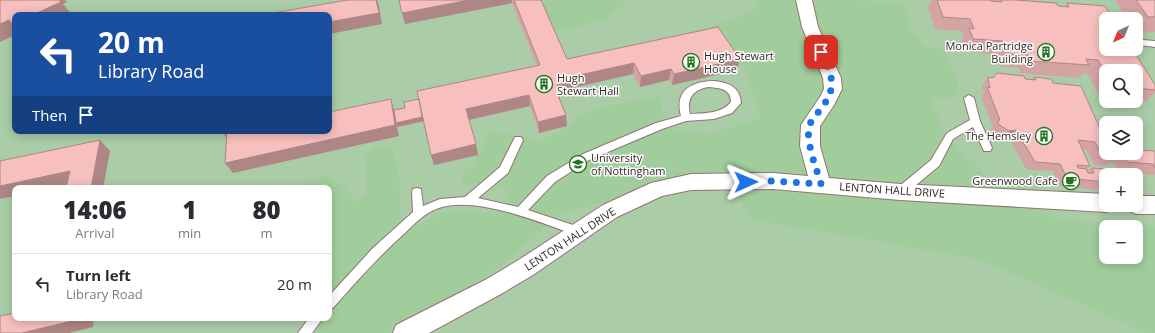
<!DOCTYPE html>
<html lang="en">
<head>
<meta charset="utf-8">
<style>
  :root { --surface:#fff; --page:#f2f2f3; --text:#2b2b33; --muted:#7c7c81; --line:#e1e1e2 }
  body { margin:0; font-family:"Open Sans",sans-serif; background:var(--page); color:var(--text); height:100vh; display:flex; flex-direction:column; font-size:15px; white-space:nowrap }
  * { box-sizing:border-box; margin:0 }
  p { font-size:13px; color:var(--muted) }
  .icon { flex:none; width:22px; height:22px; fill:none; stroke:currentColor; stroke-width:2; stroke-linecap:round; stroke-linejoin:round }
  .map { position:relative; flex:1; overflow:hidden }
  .details { position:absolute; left:12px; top:185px; width:320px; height:136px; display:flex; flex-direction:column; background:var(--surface); border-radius:8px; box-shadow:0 2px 10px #0003 }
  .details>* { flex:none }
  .top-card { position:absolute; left:12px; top:12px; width:320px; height:122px; border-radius:8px; box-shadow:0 2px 10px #0003; background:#1a4fa0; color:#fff; overflow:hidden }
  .needle { width:26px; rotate:223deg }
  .tools { position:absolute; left:1099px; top:12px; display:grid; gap:8px }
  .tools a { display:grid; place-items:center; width:44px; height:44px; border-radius:8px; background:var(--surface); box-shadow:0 2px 10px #0003; font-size:20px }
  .pin { position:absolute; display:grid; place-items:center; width:34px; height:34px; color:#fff; margin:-17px; border-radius:8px; box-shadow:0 2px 6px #0006 }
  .me { position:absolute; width:44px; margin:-22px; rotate:89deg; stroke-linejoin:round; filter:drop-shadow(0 0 3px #0008) }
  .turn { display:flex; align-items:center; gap:14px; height:84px; padding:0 20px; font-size:18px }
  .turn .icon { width:52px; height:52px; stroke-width:2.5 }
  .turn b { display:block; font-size:28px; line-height:34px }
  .then { display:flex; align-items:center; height:38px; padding:0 20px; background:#0003; gap:8px; font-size:15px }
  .eta { display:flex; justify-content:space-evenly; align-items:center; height:68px; text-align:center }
  .eta b { font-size:24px; font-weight:800; line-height:28px }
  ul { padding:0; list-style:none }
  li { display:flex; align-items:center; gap:12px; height:60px; padding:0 20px; border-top:1px solid var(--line) }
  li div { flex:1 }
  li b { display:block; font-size:15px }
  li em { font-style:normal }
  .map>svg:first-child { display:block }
</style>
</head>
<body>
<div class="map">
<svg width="1155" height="333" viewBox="0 0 1155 333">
  <rect width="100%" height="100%" fill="#fee8e8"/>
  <path fill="#aacca7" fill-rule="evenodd" d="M0 0H1155V333H0ZM15 15H329V131H15ZM1106 19H1136V49H1106ZM1106 71H1136V101H1106ZM1106 123H1136V153H1106ZM1106 175H1136V205H1106ZM15 188H329V318H15ZM1106 227H1136V257H1106Z"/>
  <path fill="#a1cd9c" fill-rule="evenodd" d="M538 0H629L605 20 553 32Z
    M759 0H857L903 4 910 30 925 47H942L959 82 955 98 931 97 943 133 991 180 1032 183 1056 219 1155 227V333H1147L978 259 749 219 727 172 657 181 637 193 614 203 599 204 561 213 499 268 462 291 390 333H308L311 318H329V188H300L321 174C343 182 344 186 358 203L367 193 365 156 375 147 392 149C399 170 401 193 400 215L409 226 416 227C422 224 429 218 435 216 455 208 476 213 497 212L509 200 504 187 461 184 464 170 474 164 489 132 518 135 539 142 572 125 579 115 616 104 641 99 661 98 662 114 673 130 710 134 760 118 747 71 712 26 737 19 756 8ZM1106 227H1136V257H1106Z"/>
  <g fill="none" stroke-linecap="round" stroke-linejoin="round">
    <g stroke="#937373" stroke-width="2">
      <path id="service" d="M1142 40 1155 41V47L1139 45 1138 43Z
        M715 81C729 83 740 87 741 103L732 113 714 119 686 121 662 129 589 160 555 182 528 210 585 229 586 232 585 235 581 237C544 224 477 195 439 208 426 212 415 223 405 233 379 256 356 282 333 308L329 309V296L373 248 413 212 412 192 413 189 417 188 421 189 423 206 440 199 465 197 500 167 515 137H521L523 140 508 173 478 198 518 207 547 176 583 154 656 123 681 116C674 90 692 81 715 81ZM709 87C720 88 731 89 731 102 721 114 705 113 690 114 686 99 693 89 709 87Z
        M969 95 974 98 980 121 992 148 990 151H984L973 127 953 139 939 166 904 195 900 196 896 195 895 192 896 189 931 160 947 133 970 120 964 98Z
        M309 318H323L312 333H298Z"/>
    </g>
    <g stroke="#937373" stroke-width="2">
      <path id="minor" d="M796 0H812L818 27 841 78 842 89 834 105 820 126V146L829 178 900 184 1106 194V205H1115L1113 209 1106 212 900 200 773 189 691 190 662 196 617 217 533 275 501 294 429 333H393L396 325 485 280 517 261 603 205 651 183 691 174 773 173 808 176 800 146 801 125 820 97 824 89 823 78 802 27Z
        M1136 196H1155V214H1136L1129 211 1126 205H1136Z"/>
    </g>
    <use href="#service" fill="#fff" fill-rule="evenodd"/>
    <use href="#minor" fill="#fff" fill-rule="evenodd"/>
  </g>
  <path fill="#d4a4a3" d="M399 0H541L567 59 737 70 672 85 669 80 640 87 633 74 577 87V92L560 95V99L567 126 539 133 530 106 469 120 478 155 434 165 423 122 397 127 399 136 233 173 227 139 222 131 394 110 405 108 419 99 537 66 512 3 405 24Z
    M931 0H1022L1056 3 1058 6H1064L1067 3 1105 6 1113 19H1106V49H1126L1133 50 1155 85V93L1145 102 1129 101H1136V71H1106V99L1101 98 1087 73H1083L1078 78 1021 73 1019 68 1000 66 995 54 965 51 961 41 964 37 962 31 935 29 928 7Z
    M1115 0H1155V32L1136 31V19H1127Z
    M988 77 1032 80 1034 77 1053 83 1106 153 1155 151V175L1145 174 1143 172 1118 170 1114 163H1110L1106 166 1094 165 1087 150H1083L1090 166 1086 170 1087 172 1092 168 1106 175V189L1104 191 1059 186 1053 171 1027 170 1009 138 1002 139 991 132V129L993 127 981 96 984 92 982 86Z"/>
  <path fill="#ad8685" d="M59 0H65L67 2 63 4 71 14 69 15H41L39 12Z
    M376 0H377L379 6 382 24 329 34V22Z
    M469 0H512V3L405 24 402 13Z
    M9 20 15 27V35L0 42V24Z
    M740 59 737 70 672 85 674 74Z
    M634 63 633 74 577 87V92L560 95V103L558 104 557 85 575 76Z
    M671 69 669 80 640 87 641 76Z
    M529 95 530 106 468 120 466 109Z
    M391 99 394 110 423 117 424 121 397 127 399 136 233 173 225 163Z
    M566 115 567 126 539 133 538 122Z
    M1016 130 1009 138 1002 139 1009 131Z
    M222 131H227L229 142Z
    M100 140 110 151 103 188H91Z
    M476 144 478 155 434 165 431 155Z
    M70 171 80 182 50 188H15V196L0 199V186Z
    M80 318H94L93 327 69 333H22Z"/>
  <path fill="#f7bfbe" stroke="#ad8685" d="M0 0H59L61 2 39 12 41 15H15V28L9 20 0 24Z
    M347 0H376L379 13 329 22V15H262Z
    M399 0H469L402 13Z
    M514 0H541L567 59 718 27 740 59 674 74 671 69 641 76 634 63 575 76 577 81 557 85 560 92 557 93 566 115 538 122 529 95 466 109 476 144 431 155 417 91 540 65Z
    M937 0H990L991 1 1002 2 1001 0H1016L1056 3 1058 6 1069 7 1067 3 1105 6 1113 19H1106V49H1126L1133 50 1155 85V90L1136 88V71H1106V74L1098 60 1086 59 1089 65 1030 61 1028 55 1009 54 1003 41 973 39 969 28 974 29 970 19 943 17Z
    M1136 0H1155V17H1148Z
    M997 73 1024 76 1025 79 1036 80 1034 77 1051 79 1053 83 1081 86 1105 140H1106V153H1136V150L1155 151V167H1154L1153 164 1127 162 1123 155 1113 154 1115 158 1103 157 1095 142 1078 140 1090 166 1077 165 1078 168 1086 169 1088 173H1094L1092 168 1105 169 1108 175H1106V182L1067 178 1060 164 1035 162 1016 130 1009 131 998 124V121L1000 120 987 87 990 88 988 77 993 78Z
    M391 99 395 125 225 163 227 131H329V112Z
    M419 99 422 117 396 123 394 110 405 108 404 102Z
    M100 140 91 188H66L70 171 0 186V161Z
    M106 185 105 188H91Z
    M15 313V318H80V319L22 333H0V316Z"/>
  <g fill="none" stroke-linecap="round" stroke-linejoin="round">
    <path stroke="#1a73e8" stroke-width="7" stroke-dasharray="0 12.6" d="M746 182 773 181 821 184C817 170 804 138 810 124 813 118 819 112 823 106 838 84 831 75 821 52"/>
  </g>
  <defs>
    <g id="building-ring" transform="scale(0.9)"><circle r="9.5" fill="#fbfbfb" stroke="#22741e" stroke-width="1.5"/><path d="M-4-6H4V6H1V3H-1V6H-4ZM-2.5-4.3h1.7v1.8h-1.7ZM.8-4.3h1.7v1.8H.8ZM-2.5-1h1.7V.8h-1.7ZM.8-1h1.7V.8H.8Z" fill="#22741e"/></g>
    <g id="university-ring" transform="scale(0.9)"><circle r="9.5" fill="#fbfbfb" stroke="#22741e" stroke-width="1.5"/><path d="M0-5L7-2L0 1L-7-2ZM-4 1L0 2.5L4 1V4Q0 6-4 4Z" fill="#22741e"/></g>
    <g id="cafe-ring" transform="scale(0.9)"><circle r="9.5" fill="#fbfbfb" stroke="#22741e" stroke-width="1.5"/><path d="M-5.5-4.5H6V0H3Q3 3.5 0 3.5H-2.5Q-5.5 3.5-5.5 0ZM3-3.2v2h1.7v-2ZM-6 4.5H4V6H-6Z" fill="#22741e"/></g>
  </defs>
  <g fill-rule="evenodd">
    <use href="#building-ring" x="1046" y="52"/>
    <use href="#building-ring" x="691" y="62"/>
    <use href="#building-ring" x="544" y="84"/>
    <use href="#building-ring" x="1044" y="136"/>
    <use href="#university-ring" x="578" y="164"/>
    <use href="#cafe-ring" x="1071" y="181"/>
  </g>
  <g text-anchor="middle" stroke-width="3" stroke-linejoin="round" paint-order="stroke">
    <g font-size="11" fill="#362828" stroke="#fbfbfb" text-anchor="end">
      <text x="1033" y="50">Monica Partridge<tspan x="1033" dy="13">Building</tspan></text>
      <text x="704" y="60" text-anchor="start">Hugh Stewart<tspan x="704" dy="13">House</tspan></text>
      <text x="557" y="82" text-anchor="start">Hugh<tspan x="557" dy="13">Stewart Hall</tspan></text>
      <text x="1031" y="140">The Hemsley</text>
      <text x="591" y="162" text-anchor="start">University<tspan x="591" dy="13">of Nottingham</tspan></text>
      <text x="1058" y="185">Greenwood Cafe</text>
    </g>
    <g font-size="11" fill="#362828" stroke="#fbfbfb">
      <text transform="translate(892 190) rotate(4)" y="4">LENTON HALL DRIVE</text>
      <text transform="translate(570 239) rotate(-33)" y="4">LENTON HALL DRIVE</text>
    </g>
  </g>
</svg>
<div class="tools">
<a><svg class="needle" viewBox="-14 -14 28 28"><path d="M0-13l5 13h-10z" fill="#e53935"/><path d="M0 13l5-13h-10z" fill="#7c7c81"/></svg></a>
<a><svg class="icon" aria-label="search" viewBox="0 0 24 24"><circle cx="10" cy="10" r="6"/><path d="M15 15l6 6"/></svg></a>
<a><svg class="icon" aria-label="layers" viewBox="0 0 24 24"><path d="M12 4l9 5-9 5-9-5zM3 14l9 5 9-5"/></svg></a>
<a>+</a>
<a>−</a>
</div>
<div class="pin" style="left:821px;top:52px;background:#d93025"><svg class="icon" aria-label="arrive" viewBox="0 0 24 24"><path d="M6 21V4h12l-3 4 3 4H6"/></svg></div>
<svg class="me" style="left:746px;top:182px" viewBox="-20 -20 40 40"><path d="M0-17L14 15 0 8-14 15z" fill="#1a73e8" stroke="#fff" stroke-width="4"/></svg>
<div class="top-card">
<div class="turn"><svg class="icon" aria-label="left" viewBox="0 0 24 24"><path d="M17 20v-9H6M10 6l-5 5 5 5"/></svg><div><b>20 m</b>Library Road</div></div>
<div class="then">Then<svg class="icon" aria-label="arrive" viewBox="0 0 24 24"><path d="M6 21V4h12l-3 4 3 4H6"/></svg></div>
</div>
<section class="details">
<div class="eta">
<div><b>14:06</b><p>Arrival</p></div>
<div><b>1</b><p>min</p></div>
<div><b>80</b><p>m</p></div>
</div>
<ul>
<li><svg class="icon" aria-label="left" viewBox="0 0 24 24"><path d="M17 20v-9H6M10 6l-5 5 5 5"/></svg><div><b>Turn left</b><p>Library Road</p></div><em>20 m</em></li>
</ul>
</section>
</div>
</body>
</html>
